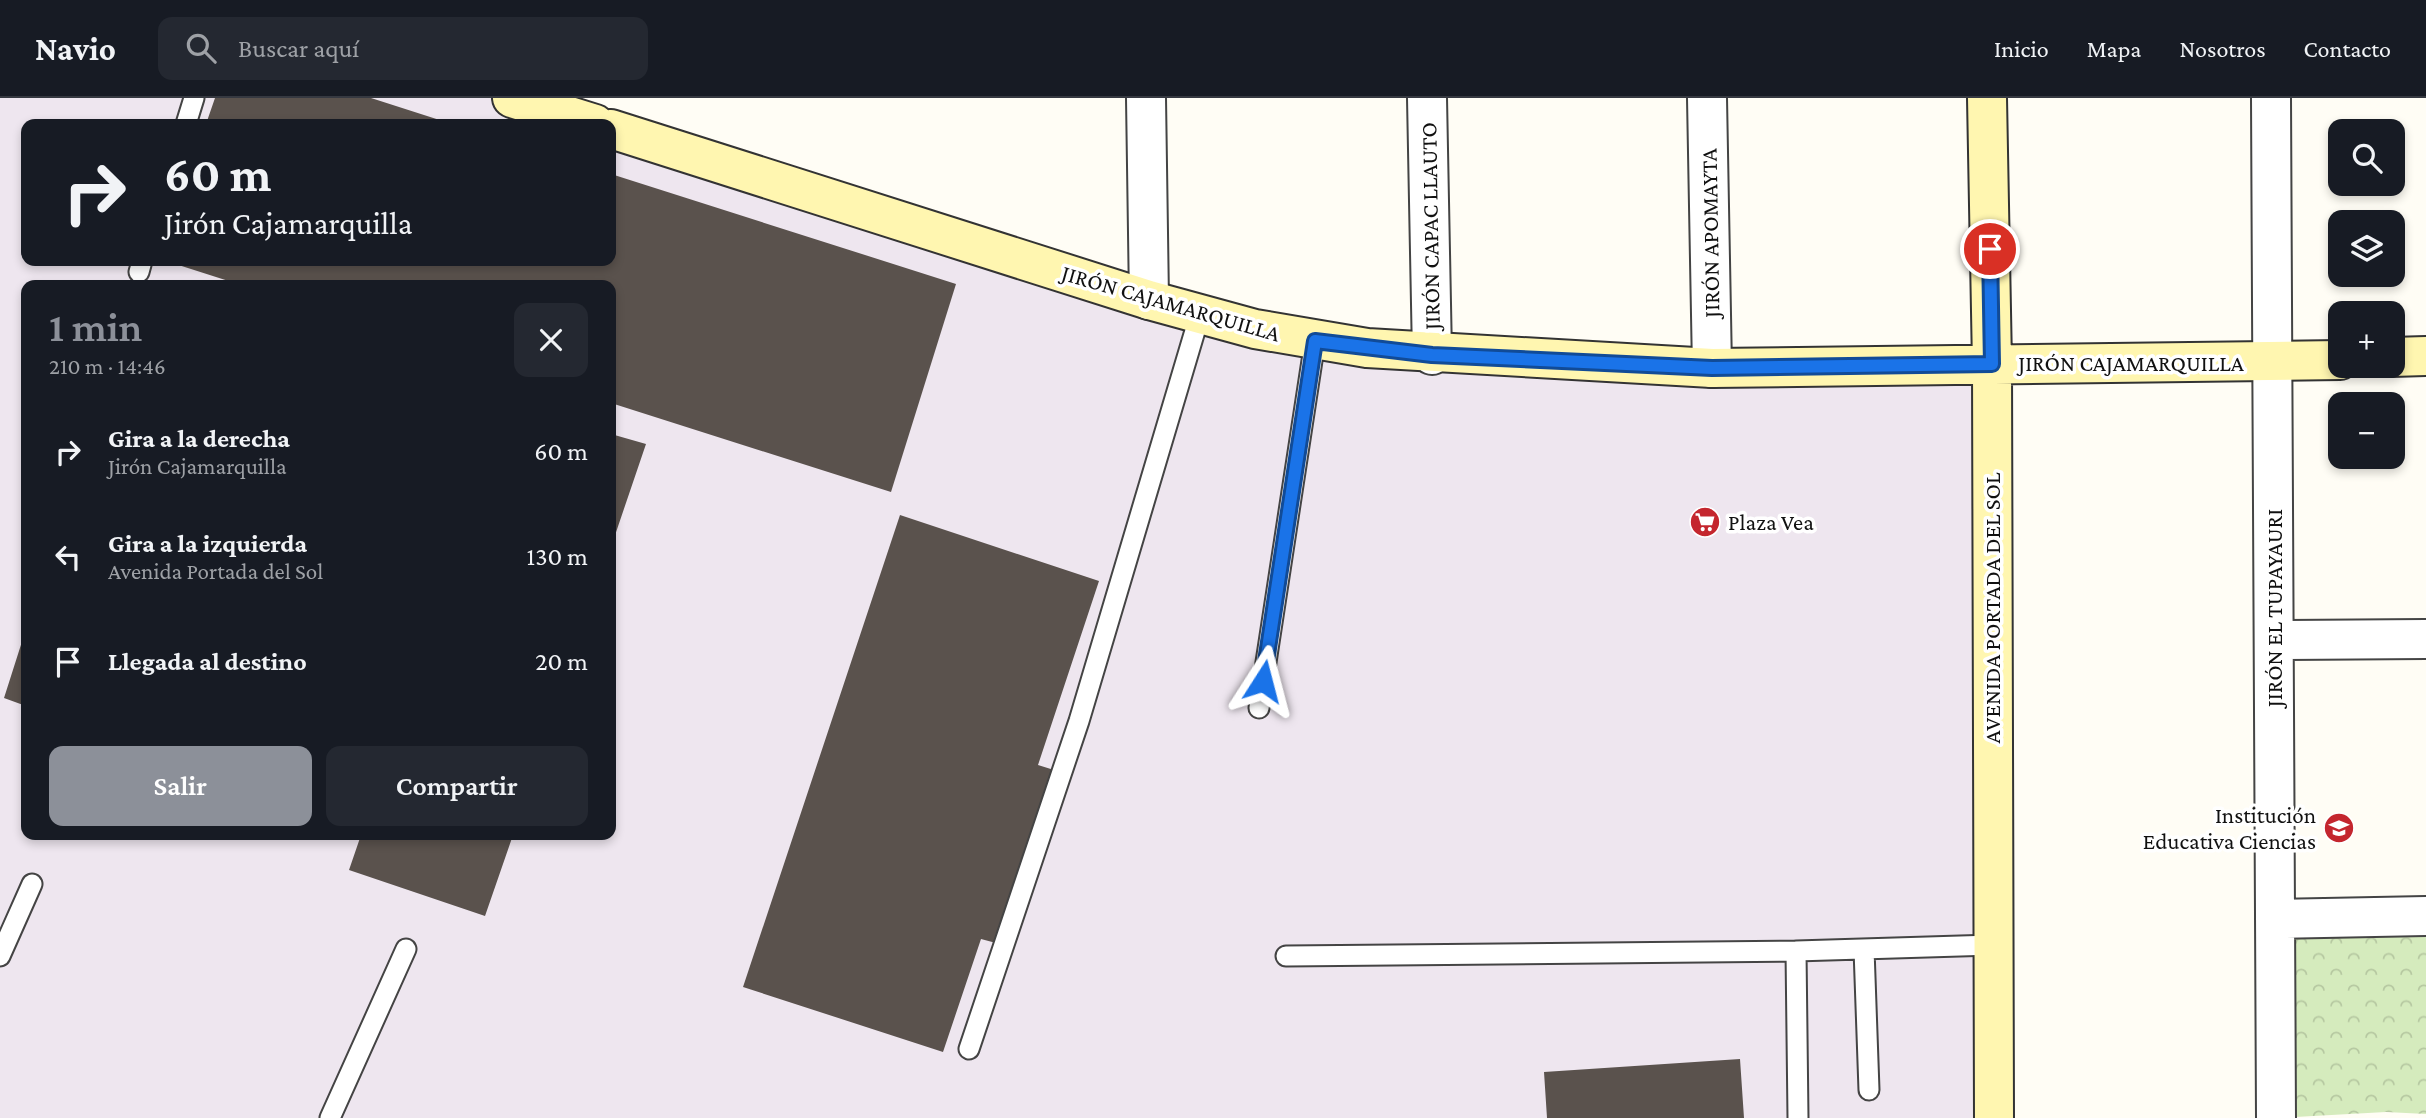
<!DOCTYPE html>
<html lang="es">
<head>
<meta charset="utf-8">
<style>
  :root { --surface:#171b24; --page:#242831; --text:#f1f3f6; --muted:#9ea1a6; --line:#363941; --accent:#8c9099 }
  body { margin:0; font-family:"Crimson Pro",serif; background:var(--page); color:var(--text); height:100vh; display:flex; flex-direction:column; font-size:26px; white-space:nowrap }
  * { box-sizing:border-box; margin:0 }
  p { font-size:23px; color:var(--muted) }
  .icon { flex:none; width:38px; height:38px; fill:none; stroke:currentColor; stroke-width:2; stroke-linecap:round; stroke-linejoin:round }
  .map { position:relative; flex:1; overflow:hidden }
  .sheet { position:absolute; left:21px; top:182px; width:595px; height:560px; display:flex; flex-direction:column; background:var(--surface); border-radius:14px; box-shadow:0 4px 10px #0003 }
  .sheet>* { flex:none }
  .banner { position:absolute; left:21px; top:21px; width:595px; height:147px; border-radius:14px; box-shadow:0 4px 10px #0003; background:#171b24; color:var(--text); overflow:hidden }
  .fabs { position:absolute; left:2328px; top:21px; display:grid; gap:14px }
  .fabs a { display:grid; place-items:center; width:77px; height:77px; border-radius:14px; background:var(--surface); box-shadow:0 4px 10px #0003; font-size:35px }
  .pin { position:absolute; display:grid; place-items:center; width:60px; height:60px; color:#fff; margin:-30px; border:4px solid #fff; border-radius:50%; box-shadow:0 2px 7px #0007 }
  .me { position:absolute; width:77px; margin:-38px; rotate:9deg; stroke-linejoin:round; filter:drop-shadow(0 0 5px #0008) }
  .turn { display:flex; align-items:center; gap:24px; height:147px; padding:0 28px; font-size:32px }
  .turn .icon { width:91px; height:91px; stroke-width:2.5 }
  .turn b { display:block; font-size:49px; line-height:60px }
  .round { display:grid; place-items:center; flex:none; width:74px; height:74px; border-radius:14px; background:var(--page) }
  .summary { display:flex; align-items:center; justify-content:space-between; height:119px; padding:0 28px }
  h1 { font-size:42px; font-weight:600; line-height:52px; color:var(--accent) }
  .action { display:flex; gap:14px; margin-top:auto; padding:14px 28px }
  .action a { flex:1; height:80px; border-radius:14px; background:var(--accent); color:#fff; font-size:28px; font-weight:600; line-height:80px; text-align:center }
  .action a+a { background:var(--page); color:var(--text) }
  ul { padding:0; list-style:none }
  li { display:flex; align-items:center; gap:21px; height:105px; padding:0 28px }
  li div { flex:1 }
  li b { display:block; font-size:26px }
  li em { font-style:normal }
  header { display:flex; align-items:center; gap:42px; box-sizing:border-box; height:98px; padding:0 35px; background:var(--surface); border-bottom:2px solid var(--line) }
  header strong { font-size:33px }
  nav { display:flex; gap:38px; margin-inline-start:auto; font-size:24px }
  .search { width:490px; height:63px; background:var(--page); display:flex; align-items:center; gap:18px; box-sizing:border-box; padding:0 24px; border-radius:14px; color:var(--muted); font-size:26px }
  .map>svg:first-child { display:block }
</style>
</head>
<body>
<header>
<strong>Navio</strong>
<div class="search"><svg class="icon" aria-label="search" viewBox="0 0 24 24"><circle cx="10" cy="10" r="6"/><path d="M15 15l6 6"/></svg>Buscar aquí</div>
<nav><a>Inicio</a><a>Mapa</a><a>Nosotros</a><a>Contacto</a></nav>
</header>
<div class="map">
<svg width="2426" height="1020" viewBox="0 0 2426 1020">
  <defs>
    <pattern id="park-crowns" width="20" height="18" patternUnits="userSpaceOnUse" patternTransform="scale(1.75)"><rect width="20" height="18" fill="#d5ebbd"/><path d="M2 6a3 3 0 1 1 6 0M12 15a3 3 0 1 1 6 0" fill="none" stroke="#b6c8a1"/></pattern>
  </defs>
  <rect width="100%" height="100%" fill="#fffdf5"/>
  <path fill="#eee6ef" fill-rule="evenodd" d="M0 0H522L605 26H26V163H611V28L1134 193 1413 250 1995 263 2002 1020H0ZM26 187H611V737H26Z"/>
  <path fill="url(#park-crowns)" d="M2426 836V1016L2386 1014 2295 1019 2292 839Z"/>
  <path fill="#5a524d" d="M215 0H371L452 26H206Z
    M611 76 956 186 891 394 611 305V187H241L166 163H611Z
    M611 336 646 346 611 449Z
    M900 417 1099 483 1038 667 1054 672 996 845 981 841 943 954 743 889Z
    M26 531V608L4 600Z
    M361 737H513L485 818 349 772Z
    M1740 961 1744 1020H1547L1544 974Z"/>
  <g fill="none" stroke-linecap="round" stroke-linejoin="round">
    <g stroke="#444" stroke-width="23">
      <path id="lane" d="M186 26 194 0
        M139 174 142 163
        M1259 610 1315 243
        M1864 851 1869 992
        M1796 853 1798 1020
        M0 858 32 786
        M1286 858 1796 853 1993 847
        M969 951 1079 623 1200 216
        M330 1020 406 851"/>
    </g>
    <g stroke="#444" stroke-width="42">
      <path id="street" d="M1146 0 1149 202
        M1427 0 1432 257
        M1707 0 1712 270
        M2271 0 2276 1020
        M2274 542 2426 541
        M2275 821 2426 818"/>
    </g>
    <g stroke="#333" stroke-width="42">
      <path id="secondary" d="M512 0 595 26
        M1987 0 1992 266 1994 1020
        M611 31 1149 202 1255 231 1367 250 1712 270 2340 262
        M2392 259 2426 258"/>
    </g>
    <use href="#lane" stroke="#fff" stroke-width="19"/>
    <use href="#street" stroke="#fff" stroke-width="38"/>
    <use href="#secondary" stroke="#fff6b0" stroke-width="38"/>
  </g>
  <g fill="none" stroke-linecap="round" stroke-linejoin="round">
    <g stroke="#114b97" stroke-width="18">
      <path id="route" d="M1263 583 1315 243 1432 257 1712 270 1992 266 1990 151"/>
    </g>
    <use href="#route" stroke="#1a73e8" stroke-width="12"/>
  </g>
  <defs>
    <g id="supermarket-disc" transform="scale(1.575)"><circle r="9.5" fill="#c4262e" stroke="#fff"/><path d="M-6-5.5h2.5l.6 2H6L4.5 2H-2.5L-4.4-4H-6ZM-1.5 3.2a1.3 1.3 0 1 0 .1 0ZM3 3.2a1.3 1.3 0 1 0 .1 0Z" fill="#fff"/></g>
    <g id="school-disc" transform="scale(1.575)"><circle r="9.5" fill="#c4262e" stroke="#fff"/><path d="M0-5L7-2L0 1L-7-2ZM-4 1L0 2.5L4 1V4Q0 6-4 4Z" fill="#fff"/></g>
  </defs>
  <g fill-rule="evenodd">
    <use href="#supermarket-disc" x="1705" y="424"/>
    <use href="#school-disc" x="2339" y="730"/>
  </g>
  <g text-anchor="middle" stroke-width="7" stroke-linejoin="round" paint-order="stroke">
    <g font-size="23" fill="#111" stroke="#fff">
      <text transform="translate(1430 128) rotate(-91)" y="8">JIRÓN CAPAC LLAUTO</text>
      <text transform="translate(1710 135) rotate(-91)" y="8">JIRÓN APOMAYTA</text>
      <text transform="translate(1171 205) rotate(16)" y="8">JIRÓN CAJAMARQUILLA</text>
      <text x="2131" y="273">JIRÓN CAJAMARQUILLA</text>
      <text transform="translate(1992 510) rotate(-90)" y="8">AVENIDA PORTADA DEL SOL</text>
      <text transform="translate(2274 510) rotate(-90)" y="8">JIRÓN EL TUPAYAURI</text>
    </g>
    <g font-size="23" fill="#111" stroke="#fff" text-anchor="start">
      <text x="1728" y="432">Plaza Vea</text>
      <text x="2316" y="725" text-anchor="end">Institución<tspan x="2316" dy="26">Educativa Ciencias</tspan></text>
    </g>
  </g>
</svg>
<div class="fabs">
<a><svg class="icon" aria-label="search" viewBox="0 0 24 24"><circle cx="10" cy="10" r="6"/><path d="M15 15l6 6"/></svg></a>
<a><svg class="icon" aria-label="layers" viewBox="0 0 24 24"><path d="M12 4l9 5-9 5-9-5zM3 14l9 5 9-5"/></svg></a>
<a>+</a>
<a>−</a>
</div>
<div class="pin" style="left:1990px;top:151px;background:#d93025"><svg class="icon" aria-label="arrive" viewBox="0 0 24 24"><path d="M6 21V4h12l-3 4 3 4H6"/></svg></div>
<svg class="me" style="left:1263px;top:583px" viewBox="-20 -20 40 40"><path d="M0-17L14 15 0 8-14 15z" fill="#1a73e8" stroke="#fff" stroke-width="4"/></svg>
<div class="banner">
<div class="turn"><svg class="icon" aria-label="right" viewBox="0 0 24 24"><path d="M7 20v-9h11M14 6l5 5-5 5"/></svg><div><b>60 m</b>Jirón Cajamarquilla</div></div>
</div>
<section class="sheet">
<div class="summary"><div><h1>1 min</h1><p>210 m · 14:46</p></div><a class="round"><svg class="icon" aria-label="close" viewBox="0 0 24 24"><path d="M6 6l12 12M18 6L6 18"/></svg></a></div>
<ul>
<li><svg class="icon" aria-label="right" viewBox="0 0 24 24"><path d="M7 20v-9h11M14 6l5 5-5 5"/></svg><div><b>Gira a la derecha</b><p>Jirón Cajamarquilla</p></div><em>60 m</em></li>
<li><svg class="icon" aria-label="left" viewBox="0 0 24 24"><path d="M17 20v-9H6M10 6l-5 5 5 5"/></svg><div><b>Gira a la izquierda</b><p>Avenida Portada del Sol</p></div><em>130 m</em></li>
<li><svg class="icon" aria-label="arrive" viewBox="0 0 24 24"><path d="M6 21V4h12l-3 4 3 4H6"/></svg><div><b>Llegada al destino</b></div><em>20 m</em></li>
</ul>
<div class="action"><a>Salir</a><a>Compartir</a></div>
</section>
</div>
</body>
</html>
